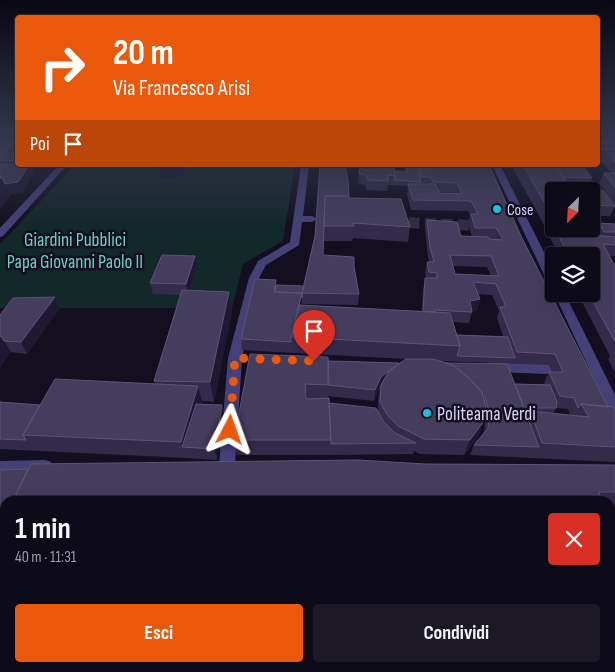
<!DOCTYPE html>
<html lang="it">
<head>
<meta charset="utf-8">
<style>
  :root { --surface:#0e0b18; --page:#1c1925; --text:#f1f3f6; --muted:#9b9ba2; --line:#2e2b37; --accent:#ea580c }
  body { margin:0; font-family:"Sofia Sans Condensed",sans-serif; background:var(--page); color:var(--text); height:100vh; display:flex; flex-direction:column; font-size:19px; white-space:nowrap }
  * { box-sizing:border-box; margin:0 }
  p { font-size:16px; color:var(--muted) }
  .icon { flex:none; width:28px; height:28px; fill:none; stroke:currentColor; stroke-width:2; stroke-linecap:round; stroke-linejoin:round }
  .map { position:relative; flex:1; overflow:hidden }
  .sheet { position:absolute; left:0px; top:496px; width:615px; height:176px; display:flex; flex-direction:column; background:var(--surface); border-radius:15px 15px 0 0; box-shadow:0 5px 20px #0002,0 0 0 1px var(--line) }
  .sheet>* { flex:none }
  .banner { position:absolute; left:15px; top:15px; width:585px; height:152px; border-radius:5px; box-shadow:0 5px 20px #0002,0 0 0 1px var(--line); background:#ea580c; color:#fff; overflow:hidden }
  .needle { width:32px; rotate:204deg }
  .buttons { position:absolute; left:545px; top:182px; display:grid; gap:10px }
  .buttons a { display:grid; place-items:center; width:55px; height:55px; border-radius:5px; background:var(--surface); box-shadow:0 5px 20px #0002,0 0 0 1px var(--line); font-size:25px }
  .pin { position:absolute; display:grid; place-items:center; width:42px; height:42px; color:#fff; margin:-51px -21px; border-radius:50% 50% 50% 0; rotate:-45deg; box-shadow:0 0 5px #0007 }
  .pin .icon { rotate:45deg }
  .me { position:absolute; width:55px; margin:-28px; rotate:4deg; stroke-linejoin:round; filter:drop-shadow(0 0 4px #0008) }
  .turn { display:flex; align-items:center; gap:18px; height:105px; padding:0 15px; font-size:22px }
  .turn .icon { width:65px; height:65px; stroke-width:2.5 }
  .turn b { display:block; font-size:35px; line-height:42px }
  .then { display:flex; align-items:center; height:48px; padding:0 15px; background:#0003; gap:10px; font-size:19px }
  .round { display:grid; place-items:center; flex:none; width:52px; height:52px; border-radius:5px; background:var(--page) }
  .head { display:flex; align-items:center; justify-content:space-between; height:85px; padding:0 15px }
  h1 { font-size:30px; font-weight:700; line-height:38px }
  .cta { display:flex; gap:10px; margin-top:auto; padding:10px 15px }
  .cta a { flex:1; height:58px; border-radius:5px; background:var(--accent); color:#fff; font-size:20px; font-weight:700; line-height:58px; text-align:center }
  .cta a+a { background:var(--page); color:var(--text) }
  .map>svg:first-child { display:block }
</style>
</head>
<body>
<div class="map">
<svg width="615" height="672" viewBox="0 0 615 672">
  <rect width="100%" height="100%" fill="#130f20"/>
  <path fill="#132829" d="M75 165H295L283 241 243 264 232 308H0V244Z"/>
  <path fill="#0f1c39" d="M171 166H178L186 171C181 180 169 180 160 177L158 174 159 171Z"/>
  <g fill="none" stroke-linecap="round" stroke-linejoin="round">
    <path stroke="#312c41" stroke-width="11" stroke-dasharray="11 5.5" stroke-linecap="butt" d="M392 222 485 226"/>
    <path fill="#464079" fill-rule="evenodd" d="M59 165H67L3 236 0 237V228Z
      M301 165H309L303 216H312L317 219 312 222H302L299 245 266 265 259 278 242 358 235 465 233 470 227 472 221 470 219 465 228 358 249 278 258 261 290 242Z
      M492 165H500L554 272V286L548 283Z
      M554 293 565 294 615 395V415L610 413 608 409Z
      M492 362 548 364 553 365 555 369 553 373 548 374 492 372 487 370 485 367 487 364Z
      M45 460 51 462 53 467 51 472 45 474 0 475V461Z"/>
  </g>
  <path fill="#342b4b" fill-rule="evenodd" d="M0 133 4 138 14 139 12 135 14 134 8 133H18V165H33L34 168V173L22 192 10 194V195L0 209Z
    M598 133H615V205L599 183 604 173H611L603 163H598Z
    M365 165H489L522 238 608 407 615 410V462L533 458 470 455 474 445 484 433 485 424 484 421 478 437 464 455 420 454 414 451 413 454 330 455H237L234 440 328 361 399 363 398 364 406 359 242 350 241 339 276 280V285L304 286 315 236 349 196V198L410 227 408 242 353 238 352 241H324L323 255 354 267 359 294 358 305 302 304V305L422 311 423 289 426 278 425 273 427 262H429L428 257 425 230 427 220 461 236H472L468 224 470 215 468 211 411 210 407 194 408 186 388 185 387 191 367 190 365 185 358 183 359 169H374L375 166ZM394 166 405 167 406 172 395 171ZM439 192 455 193V194L440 193ZM453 266 487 267 491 276 455 274ZM478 294 492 295 499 311 497 318 503 336 457 335 453 322 469 323 472 312V311L477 310 480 299ZM439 361 549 365 552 372H549L544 383 545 384H515ZM380 387 378 400V411L329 403 328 396 374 401ZM556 408 568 409 570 415 553 414Z
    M511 165H582L592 178 587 188 569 187 571 190H603L615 206 610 216H591V191H554V229H589L592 235H594L599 223 615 224V223V258L614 256H609L615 266V373L608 359 610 356 578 294H591V256H559L542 221Z
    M197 266 189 290 232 311 214 402 202 401 201 404 222 405 224 416 217 460 186 458 0 449V402L40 405 155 384 154 381 180 295 153 294 150 283Z
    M55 297 60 308 27 354 10 352 0 367V315Z
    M425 464 615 465V553H614L615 672H542L540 668H610V520H613L610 514V501H5L0 672V470Z"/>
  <path fill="#1f1832" d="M2 134 6 143 0 146V135Z
    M615 134V143L598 142 600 135Z
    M29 165H31L34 173 22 192 10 194V195L0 209V180L2 177Z
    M31 165H33L34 168V173Z
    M195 256 197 266 188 295 186 284Z
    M229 292 232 311 214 402 210 382Z
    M302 293V304L295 337H292Z
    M55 297 60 308 27 354 21 342Z
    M480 299 477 310 467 312 470 301Z
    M1 336 11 352 0 367V338Z
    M399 363 397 374 379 388 374 401 375 390 381 377Z
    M198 386 202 401 189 447H182L181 442Z
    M222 405 224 416 217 460 215 449Z
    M484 421 478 437 464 455 470 440Z
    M0 635 5 639 0 672Z"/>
  <path fill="#453d5e" stroke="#5d5476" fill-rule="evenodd" d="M15 133H18V135H12Z
    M598 133H615V134L600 135Z
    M4 138 16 139 6 147 7 152 0 151V140Z
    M18 138V149L6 147Z
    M598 139 615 140V150L598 149Z
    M0 152 18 154V160L0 161Z
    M607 153H615V163Z
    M18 164V165H29L18 182 5 184 2 177 0 178V165Z
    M320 165H345L348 179 349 196H325L323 255 354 257V267L359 294 302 293 315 236Z
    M375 165 394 166 395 176 388 175V181L368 180 366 175 359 174V169H375Z
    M406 165H426L427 168H419V172L421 182 394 180 395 171 407 172Z
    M458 165H489L522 238 608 407 581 404 578 408 574 398 560 396 549 372H563L555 354 517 352 500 307H506L496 284 473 282 480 299 470 301 472 312 435 310V312L423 311 425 278H437V273L429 272 427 262H434L430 247 427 220 457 222 461 236 488 237 489 239 502 240V237L496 228H475L471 214H478L471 201 413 200 408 184H435L440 193 462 194 457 183 433 182 431 177H422L419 168 460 167ZM450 255 491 256 499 276 455 274Z
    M523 165H555L572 191H554V207H547Z
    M555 165H582L592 178 563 177Z
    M604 173H615V188Z
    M571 190H603L615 206 591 205V191H572Z
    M325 196H349V198L401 199 410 227 353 223 354 226H324Z
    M546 211 554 212V227Z
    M599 223 615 224V232H604Z
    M555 229H589L592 235 615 237V245L603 244 615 266V342L589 294H591V256H569Z
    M162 255 195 256 186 284 150 283Z
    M255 279 276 280 274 292 302 293 291 337V342L241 339Z
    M276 285 304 286 302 293V298V293L275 292Z
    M182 290 229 292 210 382 154 381Z
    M55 297 21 342 4 341 1 336H0V315L13 298Z
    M299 305 450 313 460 346 291 337Z
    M457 335 508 337 515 358 457 356 460 346Z
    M250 354 328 357 329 385 305 384 306 399 329 398 331 440H234Z
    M406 359H433L453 365 469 378 482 392 486 408 484 421 470 440 424 439 398 426 388 416 380 402 381 385 389 371Z
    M328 361 399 363 381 377 375 390 328 385Z
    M445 363 507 364 539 447 474 445 488 428 489 413 485 397 482 394V392L469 378 453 365Z
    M55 379 198 386 181 442 23 435Z
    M515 384 550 385 557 402 556 408H524Z
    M0 402 40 405 23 435 26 440 0 439Z
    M329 403 376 408 384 422 395 433 416 443 331 444Z
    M196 404 222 405 215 449 182 447Z
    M581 404 614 407 615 410V447L542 443 530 411 589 417Z
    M358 460 425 464 615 465V492H599L602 501H13L31 464Z
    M28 469 13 501H5V668H165L164 672H0V653L5 638 0 635V537L1 535H0V470Z
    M610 520H615V537L610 523Z
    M610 523 615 537V539H610Z
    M615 540V548H610V545Z
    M610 552H614L615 554V672H554L552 668H610V603L612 604 610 598Z
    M165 668H278V672H164Z
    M279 668H460L461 672H279Z
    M460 668H528L529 672H461Z"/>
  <linearGradient id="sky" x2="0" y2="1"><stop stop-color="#0a0812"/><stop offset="0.59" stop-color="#33374e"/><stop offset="1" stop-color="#33374e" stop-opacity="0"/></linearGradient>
  <rect width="615" height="227" fill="url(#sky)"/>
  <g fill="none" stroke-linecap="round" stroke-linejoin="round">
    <path stroke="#ea580c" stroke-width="9" stroke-dasharray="0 16.2" d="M230 430 235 358 314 361"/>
  </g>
  <g fill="#1abedf" stroke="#130f20" stroke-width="2">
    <circle cx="497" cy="209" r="5"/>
    <circle cx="427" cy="413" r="5"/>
  </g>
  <g text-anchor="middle" stroke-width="5" stroke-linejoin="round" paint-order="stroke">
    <g font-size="16" fill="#dad3fa" stroke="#130f20" text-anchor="start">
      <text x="507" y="215">Cose</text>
    </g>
    <g font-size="19" fill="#68d1be" stroke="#130f20">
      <text x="75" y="246">Giardini Pubblici<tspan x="75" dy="22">Papa Giovanni Paolo II</tspan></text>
    </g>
    <g font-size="19" fill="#dad3fa" stroke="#130f20" text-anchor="start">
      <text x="437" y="420">Politeama Verdi</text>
    </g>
  </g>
</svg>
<div class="buttons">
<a><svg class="needle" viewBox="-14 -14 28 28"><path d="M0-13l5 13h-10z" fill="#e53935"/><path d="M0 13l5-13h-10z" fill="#9b9ba2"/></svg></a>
<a><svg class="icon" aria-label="layers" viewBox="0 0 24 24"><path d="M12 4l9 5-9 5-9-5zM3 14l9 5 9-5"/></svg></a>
</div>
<div class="pin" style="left:314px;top:361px;background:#d93025"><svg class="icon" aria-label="arrive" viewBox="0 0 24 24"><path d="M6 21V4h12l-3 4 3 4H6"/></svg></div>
<svg class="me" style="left:230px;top:430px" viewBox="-20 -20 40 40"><path d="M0-17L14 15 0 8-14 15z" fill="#ea580c" stroke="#fff" stroke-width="4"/></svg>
<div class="banner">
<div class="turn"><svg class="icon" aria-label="right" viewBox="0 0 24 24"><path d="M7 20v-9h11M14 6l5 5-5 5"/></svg><div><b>20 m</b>Via Francesco Arisi</div></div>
<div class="then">Poi<svg class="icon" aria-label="arrive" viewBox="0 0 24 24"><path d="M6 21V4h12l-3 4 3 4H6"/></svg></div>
</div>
<section class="sheet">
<div class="head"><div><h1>1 min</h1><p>40 m · 11:31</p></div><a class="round" style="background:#d93025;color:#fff"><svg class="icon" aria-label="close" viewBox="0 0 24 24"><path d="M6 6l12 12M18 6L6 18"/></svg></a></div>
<div class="cta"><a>Esci</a><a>Condividi</a></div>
</section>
</div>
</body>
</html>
